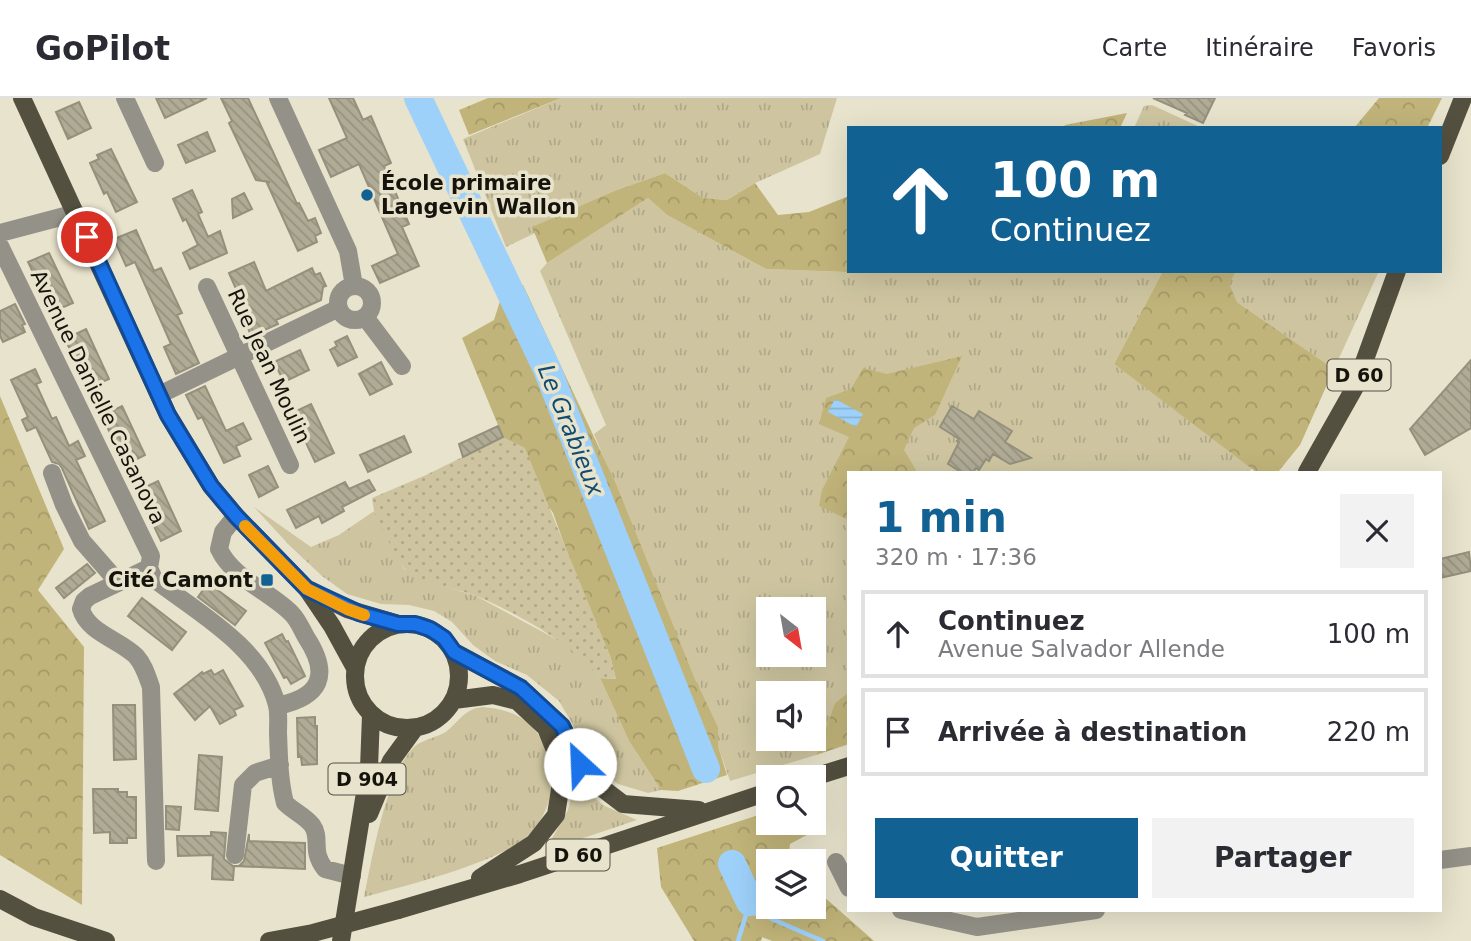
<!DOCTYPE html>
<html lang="fr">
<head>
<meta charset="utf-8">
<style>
  :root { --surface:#fff; --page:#f2f2f3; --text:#2b2b33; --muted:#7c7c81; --line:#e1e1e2; --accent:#116193 }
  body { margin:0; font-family:"DejaVu Sans",sans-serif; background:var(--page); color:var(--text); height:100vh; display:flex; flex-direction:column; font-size:26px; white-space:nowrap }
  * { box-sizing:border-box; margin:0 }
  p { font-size:23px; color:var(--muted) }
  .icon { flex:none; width:38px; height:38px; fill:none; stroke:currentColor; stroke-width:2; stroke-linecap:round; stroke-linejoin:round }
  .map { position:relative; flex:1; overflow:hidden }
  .details { position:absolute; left:847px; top:373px; width:595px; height:441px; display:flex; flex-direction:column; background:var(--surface); border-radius:0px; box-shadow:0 7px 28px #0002 }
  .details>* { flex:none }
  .guide { position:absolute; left:847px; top:28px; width:595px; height:147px; border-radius:0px; box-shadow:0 7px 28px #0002; background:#116193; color:#fff; overflow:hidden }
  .needle { width:46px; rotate:149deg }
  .controls { position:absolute; left:756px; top:499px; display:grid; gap:14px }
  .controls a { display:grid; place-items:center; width:70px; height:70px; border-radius:0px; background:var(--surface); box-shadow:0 7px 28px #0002; font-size:35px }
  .pin { position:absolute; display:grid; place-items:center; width:60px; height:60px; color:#fff; margin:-30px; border:4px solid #fff; border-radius:50%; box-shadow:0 2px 7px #0007 }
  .me { position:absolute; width:77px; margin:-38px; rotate:335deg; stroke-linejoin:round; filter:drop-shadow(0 0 5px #0008) }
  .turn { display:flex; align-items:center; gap:24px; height:147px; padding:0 28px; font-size:32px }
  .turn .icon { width:91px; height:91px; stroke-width:2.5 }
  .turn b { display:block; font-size:49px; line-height:60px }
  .round { display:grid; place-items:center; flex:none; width:74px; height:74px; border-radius:0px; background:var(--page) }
  .summary { display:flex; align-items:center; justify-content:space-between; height:119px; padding:0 28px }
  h1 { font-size:42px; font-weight:700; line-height:52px; color:var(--accent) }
  .cta { display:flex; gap:14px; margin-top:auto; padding:14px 28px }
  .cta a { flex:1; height:80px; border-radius:0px; background:var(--accent); color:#fff; font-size:28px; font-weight:700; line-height:80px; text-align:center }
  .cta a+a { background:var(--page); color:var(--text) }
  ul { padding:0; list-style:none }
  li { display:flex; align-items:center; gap:21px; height:88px; margin:0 14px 10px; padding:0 14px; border:4px solid var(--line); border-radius:0px }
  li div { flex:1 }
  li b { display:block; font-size:26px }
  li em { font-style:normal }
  header { display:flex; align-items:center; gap:42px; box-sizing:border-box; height:98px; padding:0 35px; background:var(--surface); border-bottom:2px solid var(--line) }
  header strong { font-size:33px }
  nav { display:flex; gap:38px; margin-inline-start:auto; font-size:24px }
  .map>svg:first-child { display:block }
</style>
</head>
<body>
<header>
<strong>GoPilot</strong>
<nav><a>Carte</a><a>Itinéraire</a><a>Favoris</a></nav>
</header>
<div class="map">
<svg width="1471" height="843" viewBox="0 0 1471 843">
  <defs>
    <pattern id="grass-tufts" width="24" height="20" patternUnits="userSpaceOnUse" patternTransform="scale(1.75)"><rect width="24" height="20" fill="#cec5a0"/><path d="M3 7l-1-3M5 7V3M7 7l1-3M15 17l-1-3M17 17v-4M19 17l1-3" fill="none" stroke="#b0a889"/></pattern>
    <pattern id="forest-crowns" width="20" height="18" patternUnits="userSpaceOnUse" patternTransform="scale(1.75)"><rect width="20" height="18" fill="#c1b47a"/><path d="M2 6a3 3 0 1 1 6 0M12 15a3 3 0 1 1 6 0" fill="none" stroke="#a59a68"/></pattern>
    <pattern id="park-dots" width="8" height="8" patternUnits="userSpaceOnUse" patternTransform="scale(1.75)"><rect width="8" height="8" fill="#cec5a0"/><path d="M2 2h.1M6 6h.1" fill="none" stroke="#b0a889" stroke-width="1.8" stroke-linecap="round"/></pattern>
    <pattern id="water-rules" width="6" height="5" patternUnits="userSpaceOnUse" patternTransform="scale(1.75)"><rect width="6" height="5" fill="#9ed1fa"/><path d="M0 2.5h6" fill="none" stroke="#87b3d5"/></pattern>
    <pattern id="building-back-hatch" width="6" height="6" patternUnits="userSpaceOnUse" patternTransform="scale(1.75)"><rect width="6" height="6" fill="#afab95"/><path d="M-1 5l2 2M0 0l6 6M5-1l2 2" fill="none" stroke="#96927f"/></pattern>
  </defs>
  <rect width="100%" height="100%" fill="#e8e3cc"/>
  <path fill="url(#grass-tufts)" fill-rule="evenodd" d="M561 0H837L820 56 755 85 727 102 703 100 665 75 614 93 533 129 535 135 506 149 463 41Z
    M1152 7 1202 30H1134L1144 8Z
    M648 100 667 117 766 171 871 175 1163 173 1114 266 1252 370 1249 374H849V594L835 605 816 657 730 683 718 648V629L706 608 594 336 606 327 540 173 547 165ZM768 511H814V556H768ZM768 595H814V640H768Z
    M1236 173H1379L1334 271 1237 204 1228 186Z
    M254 409 311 449 339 437 374 413 404 471 438 486 476 498 567 547 590 566 600 580 629 643 661 692 648 695 618 686 599 671 559 603 527 577 495 563 473 547 452 524 434 513 409 507 381 506 347 496 322 478 289 447Z
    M482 609C511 611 533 621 545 649 560 681 550 723 520 744 482 769 408 787 364 799 372 760 386 678 413 650 420 642 437 640 447 633 459 623 465 611 482 609Z
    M576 679 593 699 605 708 637 722 545 753 568 712Z"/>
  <path fill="url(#forest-crowns)" d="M488 0H561L469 37 459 12Z
    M1379 0H1442L1427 30H1354Z
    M1127 15 1120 30H1063L1065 27Z
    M665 75 703 100 727 102 755 85 778 117 809 114 849 98V173H873L872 175 766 171 667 117 648 100 547 165 532 129 614 93Z
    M1163 173H1236L1229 186 1237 204 1334 271 1300 347 1278 374H1256L1114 266Z
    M523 187 616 386 695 581 718 629V648L727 677 678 693 661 692 629 643 600 580 616 581 610 558 575 476 553 415 503 339 462 240 494 222 501 200Z
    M962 258 935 317 914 330 904 352 916 372 915 374H849V422L819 408 822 392 849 339 819 326 826 300 851 291 863 270 887 276Z
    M0 298 64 451 38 492 84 549 82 807 0 757Z
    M849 594V646L816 657 835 605Z
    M768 714V724L812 725 816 732 790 746 788 763H768V808H814V790L874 843H772L762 839 761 843H694L661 789 657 750Z"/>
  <path fill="url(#park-dots)" d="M503 339 525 350 610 558 616 581 600 580C576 548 513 513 476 498 456 490 422 485 406 472 400 467 378 424 375 415 373 411 373 405 372 400L426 377Z"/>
  <path fill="url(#water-rules)" d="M835 301 863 316 856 329 828 314Z"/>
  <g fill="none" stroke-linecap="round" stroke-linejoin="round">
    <path stroke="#9ed1fa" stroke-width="4.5" d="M757 809 772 821 823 843
      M738 843 750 804"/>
    <path stroke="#9ed1fa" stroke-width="18" d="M750 804 757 809"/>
    <path stroke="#9ed1fa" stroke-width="28" d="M418 0 547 271 706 671
      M732 766 750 804"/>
  </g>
  <path fill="url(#building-back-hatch)" stroke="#95907c" stroke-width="2" d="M156 0H207L165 20Z
    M221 0H248L297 106 299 105 308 123 315 120 321 135 315 138 317 144 298 153 267 85 270 84 256 82 229 25 232 23Z
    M329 0H353L363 22 371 18 391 65 384 68 409 126 402 129 419 168 380 185 372 168 398 156 359 66 331 79 319 52 347 40Z
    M1153 0H1215L1203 25 1185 17 1187 15Z
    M79 4 91 30 68 41 56 14Z
    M207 34 215 53 186 65 178 47Z
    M111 51 137 104 116 114 107 94 104 96 90 65 99 61 97 57Z
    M192 92 202 114 198 116 208 139 220 133 227 155 190 171 183 155 198 147 186 121 183 123 173 101Z
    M244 95 252 111 233 120 232 101Z
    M136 132 154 173 161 170 182 215 177 217 199 265 176 276 164 249 171 246 135 164 126 168 114 141Z
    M49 155 73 205 52 214 28 164Z
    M254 164 266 193 312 170 315 177 320 175 326 188 323 189 321 202 276 222 278 226 251 238 246 225 250 223 229 175Z
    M15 206 25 226 22 227 25 234 3 244 0 238V213Z
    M86 231 109 281 88 290 65 241Z
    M347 238 357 259 338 268 330 252 337 248 335 244Z
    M300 252 309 272 284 284 274 264Z
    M1471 262V330L1425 357 1410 331Z
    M381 264 392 286 370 297 359 276Z
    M35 271 41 284 36 286 52 321 56 319 69 348 78 343 85 358 76 362 105 423 89 431 62 370 59 366 52 364 36 329 27 333 22 322 28 319 11 282Z
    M205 288 226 333 243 325 251 341 236 348 240 358 224 365 202 319 198 321 186 297Z
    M311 306 334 355 315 364 300 332 294 334 289 322 294 320 292 315Z
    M122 308 145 357 125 367 102 318Z
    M952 308 974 321 979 313 1012 333 1005 344 1031 360 1010 366 993 356 989 363 986 361 979 372 976 370 973 374H961L948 366 959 344 957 343 959 341 940 329Z
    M498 328 503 339 463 359 459 346Z
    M404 338 411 354 368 374 360 357Z
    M268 368 278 389 259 399 249 377Z
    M369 382 375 392 342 409 344 413 322 425 319 418 296 430 287 412 345 384 349 391Z
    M158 383 181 433 161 443 137 393Z
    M1469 454 1471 473 1440 480V461Z
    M87 466 95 475 64 500 56 490Z
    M208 485 246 513 235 527 198 499Z
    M142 500 186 534 172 552 128 518Z
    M282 536 286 544 288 543 305 578 291 586 287 579 284 580 265 545Z
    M211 572 214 577 223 572 243 608 234 612 236 617 220 626 210 608 195 622 174 596 202 574 203 576Z
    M113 607H135L136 661 114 662Z
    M315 619V628H317V666L302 667 301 659H298L297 620Z
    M199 657 222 659 218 713 195 711Z
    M93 691H118V694H127V699H136V740H127V745H110V734L94 735Z
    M166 708 181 709 179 732 166 731Z
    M211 734 226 735 224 761 233 768H239L244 763 249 736V743L305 745V771L234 768 233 782 212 781 213 757 178 758 177 738H211Z"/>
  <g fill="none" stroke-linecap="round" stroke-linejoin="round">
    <path stroke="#949288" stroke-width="18" d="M125 0 155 65
      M278 0 348 153 354 188
      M0 135 76 115
      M0 148 151 458 149 470 154 481C198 515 262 549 277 607 279 616 278 626 278 635 279 658 279 682 285 705 293 713 305 718 312 727 322 741 310 752 325 771L352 778
      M338 205a17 17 0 1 1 34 0a17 17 0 1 1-34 0Z
      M207 189 290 367
      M365 219 402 268
      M159 297 339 210
      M52 375 64 407 82 443 117 483
      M236 418 223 434 219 451C233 481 271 494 292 516 298 522 302 532 306 539 331 577 321 599 277 608
      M149 470 90 498 84 503 81 511C87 534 120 542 136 558 144 567 147 578 151 589L156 763
      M235 757 243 687 255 675 280 667
      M1440 762 1471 758
      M836 764 849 790
      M901 812 977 829 1096 812"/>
    <path stroke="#545040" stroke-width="18" d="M22 0 168 317 211 388 236 418 307 491 332 528 355 570
      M1440 58 1463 0
      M1307 374 1355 289 1397 173
      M310 492 347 511 398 526
      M355 578a52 52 0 1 1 104 0a52 52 0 1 1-104 0Z
      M454 554 521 590 562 628 580 666 602 690 623 706 699 712
      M454 602 493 597 517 603 546 630 563 672 556 717 534 745 480 780
      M814 679 849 668
      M369 716 391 663 415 630
      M0 801 34 819 106 843
      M398 812 520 776 768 694
      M341 843 369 670 371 617"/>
    <path stroke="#545040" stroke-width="18" d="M269 843 313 835 398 812"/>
  </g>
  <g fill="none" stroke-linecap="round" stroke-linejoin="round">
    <g stroke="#114b97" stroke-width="18">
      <path id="route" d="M87 139 168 317 211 388 236 418 307 491 359 515 398 526H415L430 531 444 540 454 554 521 590 562 628 580 666"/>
    </g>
    <use href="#route" stroke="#1a73e8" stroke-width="12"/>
    <path stroke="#f59e0b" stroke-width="12" d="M245 428 307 491 347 511 364 517"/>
  </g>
  <g fill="#116193" stroke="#e8e3cc" stroke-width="2.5">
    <circle cx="367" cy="97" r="7"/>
    <rect x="260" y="475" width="14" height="14" rx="3.5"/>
  </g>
  <g text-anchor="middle" stroke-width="7" stroke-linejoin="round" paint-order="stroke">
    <g fill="#e8e3cc" stroke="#545146" stroke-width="2">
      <rect x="1327.5" y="261.5" width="63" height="31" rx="5"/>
      <rect x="328.5" y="665.5" width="77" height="31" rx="5"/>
      <rect x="546.5" y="741.5" width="63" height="31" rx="5"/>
    </g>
    <g font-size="19" font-weight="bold" fill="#15130c">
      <text x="1359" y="284">D 60</text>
      <text x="367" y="688">D 904</text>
      <text x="578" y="764">D 60</text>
    </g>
    <g font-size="21" font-weight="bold" fill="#15130c" stroke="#e8e3cc" text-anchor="start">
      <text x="381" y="92">École primaire<tspan x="381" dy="24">Langevin Wallon</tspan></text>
      <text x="253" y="489" text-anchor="end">Cité Camont</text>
    </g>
    <g font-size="21" fill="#15130c" stroke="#e8e3cc">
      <text transform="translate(269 268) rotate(65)" y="7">Rue Jean Moulin</text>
      <text transform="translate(98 299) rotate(64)" y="7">Avenue Danielle Casanova</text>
    </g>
    <g font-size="23" font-style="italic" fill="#104b71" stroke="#e8e3cc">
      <text transform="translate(571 332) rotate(68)" y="8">Le Grabieux</text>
    </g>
  </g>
</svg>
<div class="controls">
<a><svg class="needle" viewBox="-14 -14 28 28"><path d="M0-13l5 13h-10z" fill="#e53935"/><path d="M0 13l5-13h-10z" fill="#7c7c81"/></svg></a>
<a><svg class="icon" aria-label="sound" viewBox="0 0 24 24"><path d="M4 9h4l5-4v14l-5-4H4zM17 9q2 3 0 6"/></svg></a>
<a><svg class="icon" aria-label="search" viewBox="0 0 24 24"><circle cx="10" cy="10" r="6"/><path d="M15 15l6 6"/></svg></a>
<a><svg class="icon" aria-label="layers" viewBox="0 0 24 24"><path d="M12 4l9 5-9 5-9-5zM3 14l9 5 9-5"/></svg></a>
</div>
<div class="pin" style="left:87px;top:139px;background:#d93025"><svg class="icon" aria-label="arrive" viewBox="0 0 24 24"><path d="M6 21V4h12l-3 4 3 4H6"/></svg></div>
<svg class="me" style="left:580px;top:666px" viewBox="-20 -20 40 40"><circle r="19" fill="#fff"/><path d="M0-13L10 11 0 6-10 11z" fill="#1a73e8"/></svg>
<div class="guide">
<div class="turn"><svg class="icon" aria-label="ahead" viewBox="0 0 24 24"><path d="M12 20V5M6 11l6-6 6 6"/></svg><div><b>100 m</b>Continuez</div></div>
</div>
<section class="details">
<div class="summary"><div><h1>1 min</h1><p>320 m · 17:36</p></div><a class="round"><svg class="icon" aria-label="close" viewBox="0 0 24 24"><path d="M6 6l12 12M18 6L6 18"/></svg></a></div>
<ul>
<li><svg class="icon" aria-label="ahead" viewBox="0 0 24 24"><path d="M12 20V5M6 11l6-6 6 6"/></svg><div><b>Continuez</b><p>Avenue Salvador Allende</p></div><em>100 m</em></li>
<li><svg class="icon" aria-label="arrive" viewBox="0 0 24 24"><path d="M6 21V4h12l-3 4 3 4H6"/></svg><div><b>Arrivée à destination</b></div><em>220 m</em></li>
</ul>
<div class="cta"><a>Quitter</a><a>Partager</a></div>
</section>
</div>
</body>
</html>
